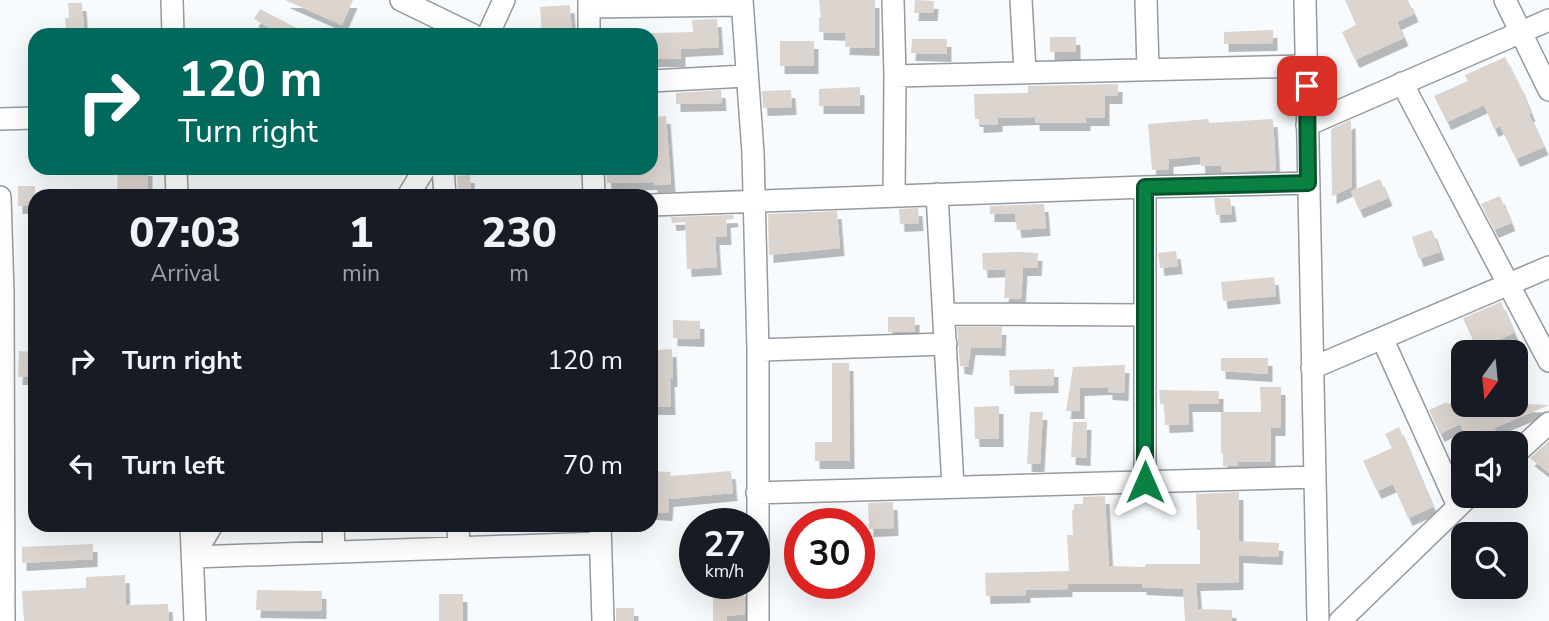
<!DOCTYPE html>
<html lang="en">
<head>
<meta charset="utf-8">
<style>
  :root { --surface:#171b24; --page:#242831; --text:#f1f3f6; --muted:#9ea1a6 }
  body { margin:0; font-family:"Nunito Sans",sans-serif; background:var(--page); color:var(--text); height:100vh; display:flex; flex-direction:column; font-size:26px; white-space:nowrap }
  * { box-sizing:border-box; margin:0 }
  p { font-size:23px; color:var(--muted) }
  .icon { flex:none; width:38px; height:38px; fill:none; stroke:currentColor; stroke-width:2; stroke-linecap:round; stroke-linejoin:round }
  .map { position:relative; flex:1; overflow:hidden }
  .panel { position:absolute; left:28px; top:189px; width:630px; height:343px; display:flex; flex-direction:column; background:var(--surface); border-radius:21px; box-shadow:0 7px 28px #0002 }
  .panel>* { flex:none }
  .guide { position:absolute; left:28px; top:28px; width:630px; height:147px; border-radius:21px; box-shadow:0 7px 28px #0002; background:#00695c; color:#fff; overflow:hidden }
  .needle { width:46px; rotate:195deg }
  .buttons { position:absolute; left:1451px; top:340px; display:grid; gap:14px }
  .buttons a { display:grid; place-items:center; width:77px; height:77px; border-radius:14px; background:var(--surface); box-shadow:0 7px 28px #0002; font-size:35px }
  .speed { position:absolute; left:679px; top:508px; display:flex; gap:14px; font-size:35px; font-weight:700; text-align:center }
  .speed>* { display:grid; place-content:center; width:91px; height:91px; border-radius:50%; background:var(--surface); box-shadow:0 7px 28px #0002; line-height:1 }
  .speed small { font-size:18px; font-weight:400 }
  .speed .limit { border:10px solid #d22; background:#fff; color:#111 }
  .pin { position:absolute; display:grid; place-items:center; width:60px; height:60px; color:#fff; margin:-30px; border-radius:14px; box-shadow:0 4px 10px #0006 }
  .me { position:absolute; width:77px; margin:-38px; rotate:0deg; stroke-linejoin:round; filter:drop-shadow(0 0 5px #0008) }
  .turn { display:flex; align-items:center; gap:24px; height:147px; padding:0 35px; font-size:32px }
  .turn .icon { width:91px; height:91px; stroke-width:2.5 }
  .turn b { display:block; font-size:49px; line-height:60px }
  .eta { display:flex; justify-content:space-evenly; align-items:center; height:119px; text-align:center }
  .eta b { font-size:42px; font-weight:800; line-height:49px }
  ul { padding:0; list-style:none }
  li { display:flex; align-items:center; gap:21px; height:105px; padding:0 35px }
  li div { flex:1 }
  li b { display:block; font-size:26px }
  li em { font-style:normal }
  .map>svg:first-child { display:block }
</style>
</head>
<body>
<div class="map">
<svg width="1549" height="621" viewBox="0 0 1549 621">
  <defs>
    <filter id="shadow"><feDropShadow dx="4.5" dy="8" stdDeviation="0" flood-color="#0004"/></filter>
  </defs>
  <rect width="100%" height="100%" fill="#f8fbfe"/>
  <path fill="#dcd4ce" filter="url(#shadow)" d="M285 0H353L342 25Z
    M819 0H875V48L845 47 846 33 819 32V17L821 18Z
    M915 0 934 1 933 13H914Z
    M1345 0H1408L1414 14 1397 22 1404 38 1355 60 1342 32 1356 25Z
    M68 3H82L84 30H66L65 18H69Z
    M570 5 572 34 542 35 540 7Z
    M260 9 310 35H282L254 19Z
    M717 19 719 47 681 49V59H651V33L693 32 692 20Z
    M1273 30V43L1224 44V32Z
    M1050 37H1076V52H1050Z
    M912 39H947V54L911 53Z
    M780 41H814V66H780Z
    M1505 57 1521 89 1531 114H1529L1544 147 1516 159 1500 126 1494 129 1484 105 1447 122 1434 96 1468 81 1465 75Z
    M1118 84V96H1105V118H1086V123H1035V117L998 118V124L979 125V119H975L974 94 1028 93V86Z
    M860 87V106H819V89Z
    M721 90 722 103 676 104V93Z
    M791 90 792 107 763 108 762 91Z
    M666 116 671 184 653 185V182L607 183 606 168H651V117Z
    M1208 119 1209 123 1273 119 1276 170 1221 172V165L1201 166 1200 156 1169 159V169L1152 170 1148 124Z
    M1351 120 1352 187 1332 196 1331 129Z
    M118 168H148V192H117Z
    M470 175 471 189 458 190 457 176Z
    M1380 179 1388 198 1359 210 1351 191Z
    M18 186H35V205L18 206Z
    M1500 196 1511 223 1494 230 1481 204Z
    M1214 198H1230L1232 214 1216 215Z
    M1044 204 1046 228 1017 230 1015 214H990V206Z
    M918 208 919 223 900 224 899 209Z
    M837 211 840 248 769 255 768 214Z
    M733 215 734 219 726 220 727 237H715L717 267 687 269 685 222 672 223 671 217Z
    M1432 230 1440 252 1419 259 1412 237Z
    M1176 251 1178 266 1160 268 1158 253Z
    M1020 252 1038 253 1037 268H1023L1021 299 1004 298 1006 269 983 270 982 253Z
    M1274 277 1276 296 1223 301 1221 282Z
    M1501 302 1514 333 1477 349 1463 318Z
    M888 317H915V332H888Z
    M673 320 700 321V339L673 338Z
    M957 327H1002L1001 348 971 347 968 367 960 366Z
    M672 349 673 379H670L671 407H651V392H656L655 350Z
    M19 351 34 352 33 377H18Z
    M1221 358H1268V374L1221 371Z
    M832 363H849L850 461H815V442H832Z
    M1125 365 1124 393 1108 392V387L1080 388V411H1066L1073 367Z
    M1054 369V385L1010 386 1009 370Z
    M1516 379 1526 404 1549 405 1494 428 1496 432 1468 443 1460 424 1440 434 1429 410 1447 402 1448 404 1463 398V404H1516Z
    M1260 387H1281V428H1271V462H1238V466H1223V453H1221V412H1261Z
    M1159 390 1219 391V404H1188L1189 424 1165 425 1164 404H1160Z
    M999 406V439H975L974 407Z
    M1030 412H1043L1040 464H1027Z
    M1073 422H1087L1086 458 1071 457Z
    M1399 427 1433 507 1408 518 1393 484 1377 491 1363 461 1392 448 1385 434Z
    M1549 441V473L1530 458Z
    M651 471 671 472 670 476 731 471 733 493 669 499 668 513 651 512Z
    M1239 492V541L1279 543 1278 557 1239 555V582L1196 583 1198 609 1232 610V621H1185L1183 589 1142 587V584H1068V589L1026 590V595L986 596 985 573 1069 571 1067 535H1073L1072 510H1074V504H1083V497L1105 496 1109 566 1145 567 1146 564H1200V530H1197L1196 494Z
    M893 502 894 528 869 529 868 503Z
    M93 544V559L22 563V547Z
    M125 575 126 605 168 604 169 621H24L22 591 86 588V577Z
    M744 588 745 614 727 616V621H713V591Z
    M257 590 322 591V611L256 610Z
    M439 594H463V621H439Z
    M616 608H634V621H616Z"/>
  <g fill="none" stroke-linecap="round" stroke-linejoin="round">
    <g stroke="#959aa1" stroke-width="24">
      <path id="minor" d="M172 0 173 35
        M401 0 473 35
        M589 0V35
        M742 0 753 153 758 350V621
        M893 0 895 76 894 196
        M1021 0 1025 72
        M1146 0 1148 69
        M1305 0 1318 621
        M1505 0 1549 90
        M589 7 742 5
        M488 35 504 0
        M895 76 1306 66
        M651 81 746 76
        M1402 83 1549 361
        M0 119 35 118
        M1307 125 1549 20
        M176 168 177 196
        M443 168 445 196
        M593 168 594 196
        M937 194 953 487
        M408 196 425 168
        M0 197 3 293 4 621
        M651 205 1145 187 1308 183
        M944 314 1145 315
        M1382 338 1458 506
        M758 350 946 344
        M1312 368 1549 267
        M1516 453 1549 423
        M1145 482V187
        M757 493 1315 477
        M191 525 195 621
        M333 525 334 552
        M458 525 459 548
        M600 525 603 621
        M193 557 600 543
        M193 557 212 525
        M1340 621 1470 495"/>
    </g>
    <use href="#minor" stroke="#fff" stroke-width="21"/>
  </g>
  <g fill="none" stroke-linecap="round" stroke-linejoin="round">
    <g stroke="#07532c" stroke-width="18">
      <path id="route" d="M1145 482V187L1308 183 1307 86"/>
    </g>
    <use href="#route" stroke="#0b8043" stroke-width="12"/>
  </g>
</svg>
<div class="buttons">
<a><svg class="needle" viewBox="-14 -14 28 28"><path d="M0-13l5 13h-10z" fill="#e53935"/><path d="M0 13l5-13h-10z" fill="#9ea1a6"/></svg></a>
<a><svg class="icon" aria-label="sound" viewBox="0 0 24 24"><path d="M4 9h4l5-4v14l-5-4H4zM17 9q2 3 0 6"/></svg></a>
<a><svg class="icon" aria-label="search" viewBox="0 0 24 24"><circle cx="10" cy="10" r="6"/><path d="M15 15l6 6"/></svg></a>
</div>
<div class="speed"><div>27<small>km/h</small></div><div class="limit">30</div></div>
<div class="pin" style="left:1307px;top:86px;background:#d93025"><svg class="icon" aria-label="arrive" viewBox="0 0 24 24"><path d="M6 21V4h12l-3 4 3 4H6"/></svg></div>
<svg class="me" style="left:1145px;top:482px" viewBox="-20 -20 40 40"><path d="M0-17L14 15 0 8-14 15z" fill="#0b8043" stroke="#fff" stroke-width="4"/></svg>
<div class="guide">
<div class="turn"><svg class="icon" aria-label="right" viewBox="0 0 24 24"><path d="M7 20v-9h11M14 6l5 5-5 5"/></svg><div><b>120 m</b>Turn right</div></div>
</div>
<section class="panel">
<div class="eta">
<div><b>07:03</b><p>Arrival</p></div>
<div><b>1</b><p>min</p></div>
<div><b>230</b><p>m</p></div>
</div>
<ul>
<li><svg class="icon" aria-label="right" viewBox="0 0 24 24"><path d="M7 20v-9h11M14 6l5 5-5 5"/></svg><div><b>Turn right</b></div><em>120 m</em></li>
<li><svg class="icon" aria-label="left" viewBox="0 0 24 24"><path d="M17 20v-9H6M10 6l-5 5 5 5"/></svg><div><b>Turn left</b></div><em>70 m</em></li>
</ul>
</section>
</div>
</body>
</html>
